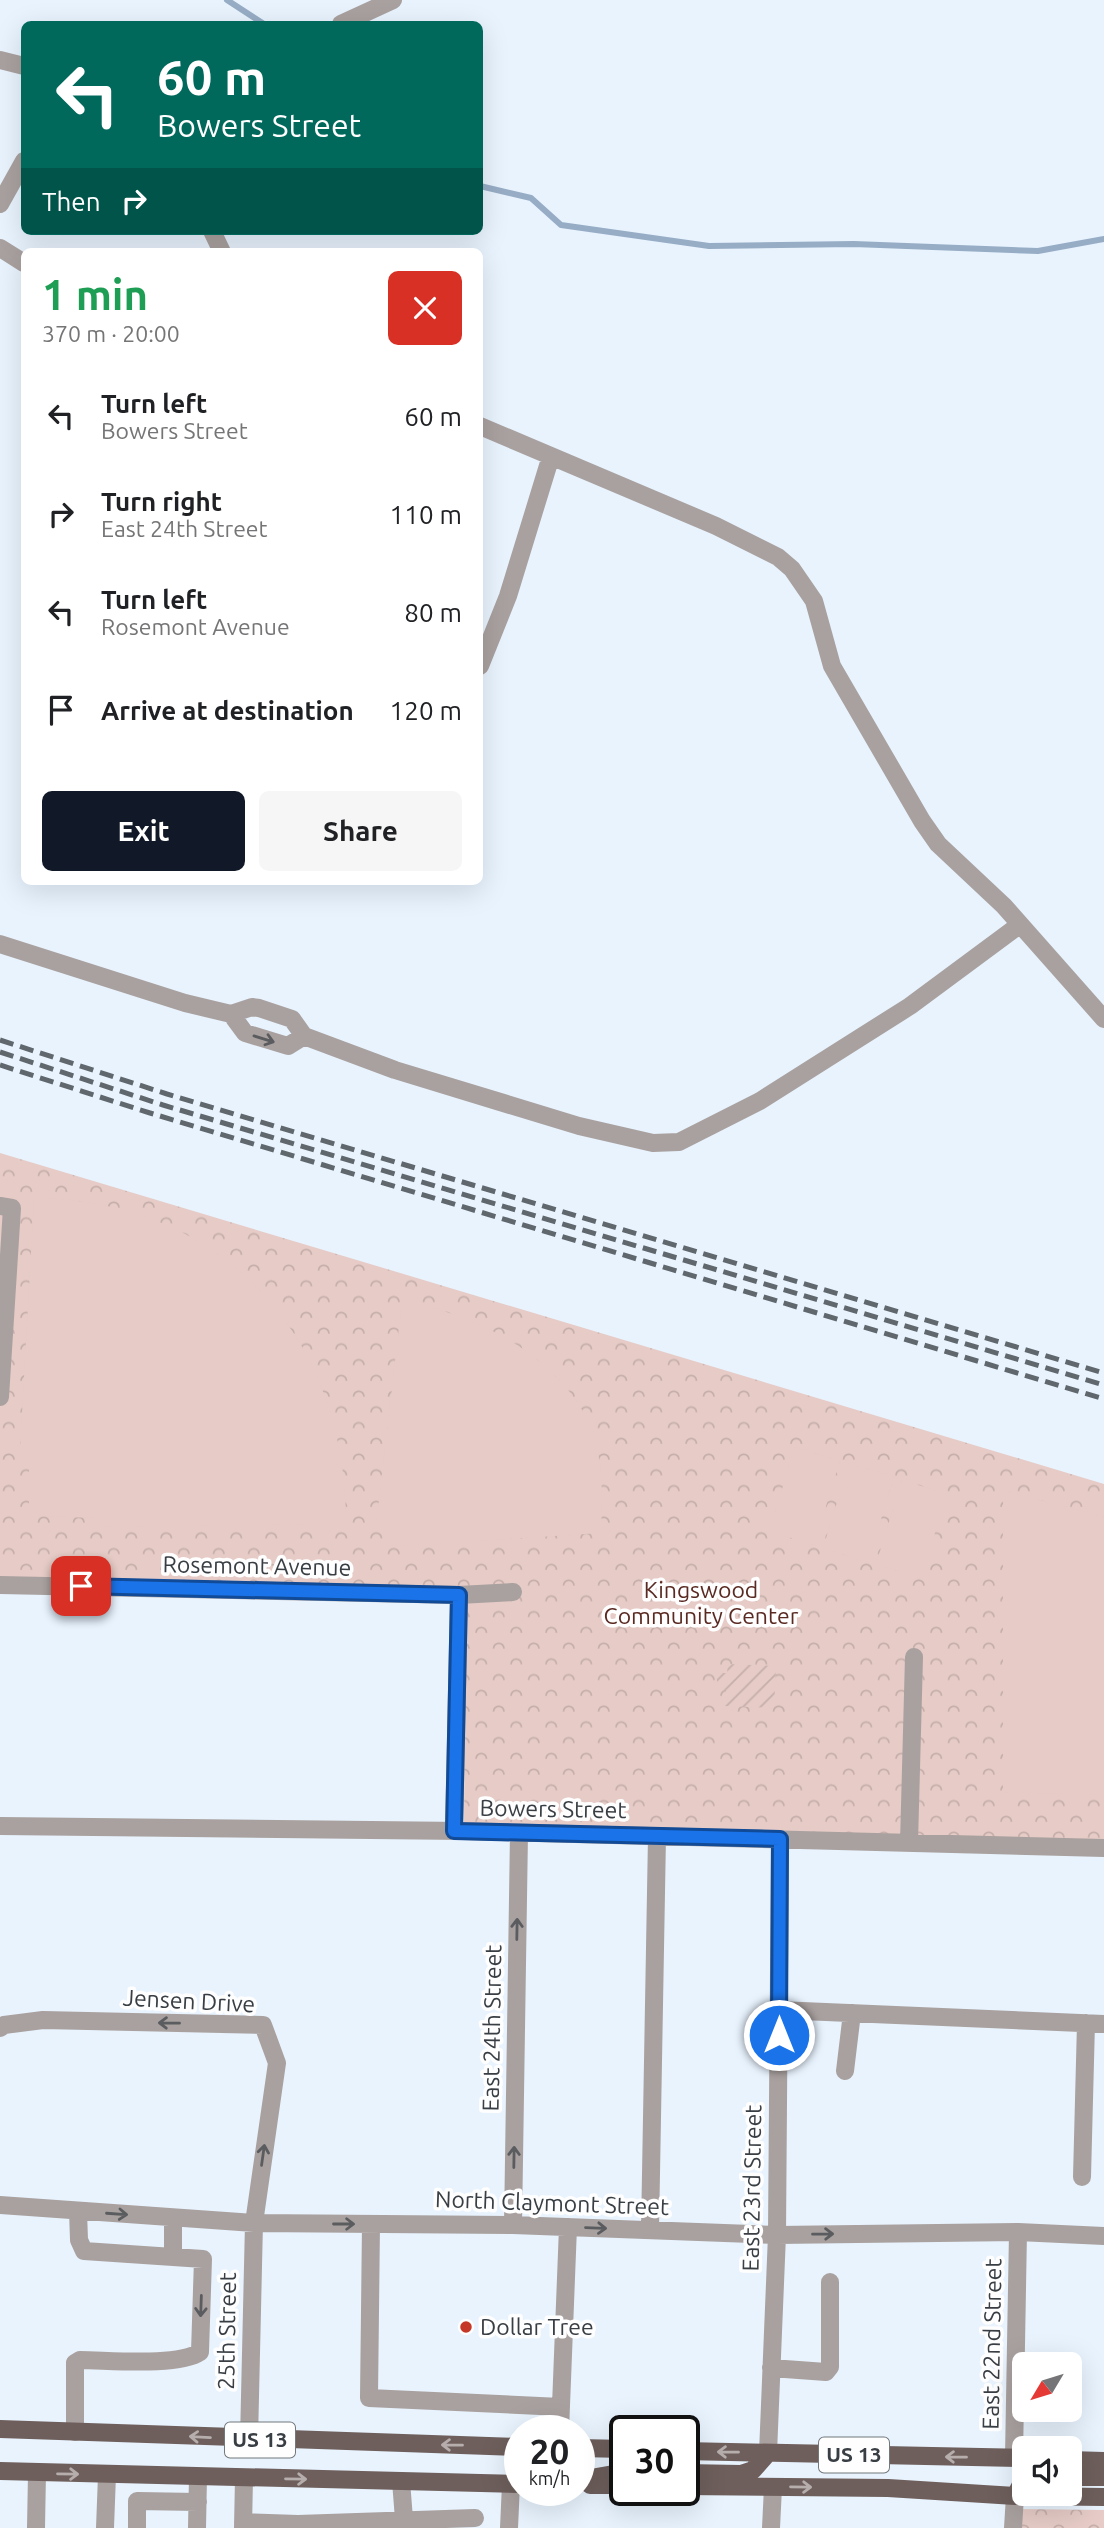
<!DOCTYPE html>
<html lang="en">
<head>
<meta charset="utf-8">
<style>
  :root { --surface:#fff; --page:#f6f6f6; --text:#202124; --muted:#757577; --accent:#111827 }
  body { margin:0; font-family:Ubuntu,sans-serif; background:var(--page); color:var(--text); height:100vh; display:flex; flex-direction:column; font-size:26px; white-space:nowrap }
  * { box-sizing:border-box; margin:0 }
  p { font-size:23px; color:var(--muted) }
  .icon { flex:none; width:38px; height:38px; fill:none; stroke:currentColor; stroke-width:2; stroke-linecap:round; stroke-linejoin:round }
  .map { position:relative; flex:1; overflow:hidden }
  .details { position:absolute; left:21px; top:248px; width:462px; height:637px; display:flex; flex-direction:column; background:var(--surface); border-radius:10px; box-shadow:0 7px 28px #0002 }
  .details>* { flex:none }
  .top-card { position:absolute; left:21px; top:21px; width:462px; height:214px; border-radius:10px; box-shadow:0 7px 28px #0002; background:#00695c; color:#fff; overflow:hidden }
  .needle { width:46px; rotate:232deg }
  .fabs { position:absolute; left:1012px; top:2352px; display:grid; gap:14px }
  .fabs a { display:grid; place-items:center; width:70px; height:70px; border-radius:10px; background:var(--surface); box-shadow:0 7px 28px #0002; font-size:35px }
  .speed { position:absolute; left:504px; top:2415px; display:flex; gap:14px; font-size:35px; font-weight:700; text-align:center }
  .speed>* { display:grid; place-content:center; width:91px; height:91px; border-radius:50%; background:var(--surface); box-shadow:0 7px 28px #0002; line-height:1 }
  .speed small { font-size:18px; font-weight:400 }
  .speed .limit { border:4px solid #111; border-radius:10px; background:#fff; color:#111 }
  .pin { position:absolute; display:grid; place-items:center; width:60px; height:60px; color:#fff; margin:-30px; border-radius:14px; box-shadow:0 4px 10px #0006 }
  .me { position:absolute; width:77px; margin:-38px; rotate:0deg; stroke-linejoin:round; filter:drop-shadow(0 0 5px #0008) }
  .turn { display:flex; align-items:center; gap:24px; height:147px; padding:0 21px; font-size:32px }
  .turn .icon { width:91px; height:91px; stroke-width:2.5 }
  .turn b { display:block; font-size:49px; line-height:60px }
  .then { display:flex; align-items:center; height:66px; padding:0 21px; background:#0003; gap:14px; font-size:26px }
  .round { display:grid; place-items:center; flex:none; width:74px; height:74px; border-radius:10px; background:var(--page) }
  .head { display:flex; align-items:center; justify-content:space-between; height:119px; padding:0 21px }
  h1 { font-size:42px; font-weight:700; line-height:52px; color:#1e9e55 }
  .cta { display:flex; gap:14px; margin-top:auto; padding:14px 21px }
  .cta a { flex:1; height:80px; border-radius:10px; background:var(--accent); color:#fff; font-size:28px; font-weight:700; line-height:80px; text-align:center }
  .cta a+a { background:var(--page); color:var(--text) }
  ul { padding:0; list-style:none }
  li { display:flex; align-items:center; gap:21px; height:98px; padding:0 21px }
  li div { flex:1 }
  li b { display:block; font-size:26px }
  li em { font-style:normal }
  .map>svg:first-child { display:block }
</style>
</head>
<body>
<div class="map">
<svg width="1104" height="2528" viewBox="0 0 1104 2528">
  <defs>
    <pattern id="forest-crowns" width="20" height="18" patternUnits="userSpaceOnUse" patternTransform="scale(1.75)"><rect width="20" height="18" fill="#e6cbc6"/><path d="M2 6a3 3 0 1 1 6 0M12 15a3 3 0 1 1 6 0" fill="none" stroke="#c6afab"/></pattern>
    <pattern id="garden-furrows" width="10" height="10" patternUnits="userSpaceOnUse" patternTransform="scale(1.75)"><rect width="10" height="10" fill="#e6cbc6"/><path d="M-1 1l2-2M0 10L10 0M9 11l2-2" fill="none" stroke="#c6afab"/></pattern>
  </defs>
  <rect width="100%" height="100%" fill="#e8f3fe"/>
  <path fill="url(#forest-crowns)" d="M0 1153 1104 1484V1843L464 1831 465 1594 0 1585Z
    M1014 2509 1104 2510V2528H1014Z"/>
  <path fill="url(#garden-furrows)" d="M728 1664 776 1666 774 1708 725 1706 726 1690 717 1689V1673H727Z"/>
  <path fill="#e6cbc6" d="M34 1198C223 1200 347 1337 346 1524L95 1527 94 1518 38 1516 29 1507V1451L20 1450Z
    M434 1308C492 1325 552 1358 584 1413 604 1447 603 1495 601 1533L397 1546 376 1525 401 1310Z
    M795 1447 840 1461 814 1545 769 1531Z
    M849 1463 894 1477 868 1562 823 1548Z
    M902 1480 947 1494 921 1578 876 1564Z
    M1003 1490 1104 1517V1795L1003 1792Z"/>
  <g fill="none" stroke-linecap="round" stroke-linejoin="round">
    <path stroke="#97adc5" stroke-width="6" d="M227 0 264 24
      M480 186 531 198 561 225 709 246 854 244 1038 251 1104 239"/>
    <path stroke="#a9a19f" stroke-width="18" d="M341 24 393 0
      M0 60 24 66
      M0 204 24 161
      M212 231 222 252
      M0 248 24 263
      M480 426 716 526 778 557 792 569 814 601 832 666 922 821 938 844 1004 906 1104 1019
      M480 666 508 596 551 456
      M0 944 185 1003 231 1014 252 1007 259 1008 292 1019 304 1036 395 1070 579 1126 653 1143 679 1142 760 1101 910 1006 1018 926
      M231 1014 245 1033 288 1046 304 1036
      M0 1206 12 1208 0 1397
      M0 1585 459 1595 513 1592
      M0 1826 464 1831 1104 1848
      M454 1831 459 1595
      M909 1843 914 1657
      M779 2010 1104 2024
      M0 2028 4 2025 43 2020 263 2025 277 2063 254 2223 249 2440
      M845 2071 852 2013
      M1082 2177 1086 2023
      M0 2205 254 2223 513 2225 777 2235 1018 2232 1104 2236
      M371 2224 369 2398 561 2407
      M513 2225 519 1833
      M650 2230 657 1836
      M173 2256V2218
      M771 2368 826 2372 830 2367V2282
      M560 2431 568 2227
      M75 2432V2363L80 2360C108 2360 178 2367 200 2352L203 2259 84 2251 79 2240 78 2211
      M768 2453 777 2235 780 1839
      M1014 2457 1018 2232
      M401 2481 404 2519
      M243 2522 298 2524
      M36 2528 37 2473
      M105 2528 107 2475
      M137 2528V2501L198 2502
      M197 2528 198 2477
      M243 2528 244 2478
      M298 2528V2524L475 2518
      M509 2528 511 2484
      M771 2528 773 2487
      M1013 2528 1015 2496"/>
    <path stroke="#6e5f5c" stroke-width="18" d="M0 2429 520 2447
      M579 2448 625 2449
      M684 2451 1024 2458
      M1069 2460 1104 2461
      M0 2471 520 2484
      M684 2473 741 2474 753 2470 768 2453
      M1069 2477H1104
      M579 2480 625 2472
      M590 2485H625
      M684 2486 888 2488 1015 2496 1104 2497
      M1015 2496 1024 2479"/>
    <path stroke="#60676d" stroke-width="5" stroke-dasharray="14 7" stroke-linecap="butt" d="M0 1040 167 1094 1104 1373
      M0 1052 163 1105 1104 1385
      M0 1065 150 1113 1104 1399"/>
  </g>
  <defs><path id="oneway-shaft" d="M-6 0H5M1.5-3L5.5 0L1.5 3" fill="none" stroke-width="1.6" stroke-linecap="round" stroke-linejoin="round" transform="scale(1.75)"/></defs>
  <g stroke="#5a5c5f">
    <use href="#oneway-shaft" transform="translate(264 1039) rotate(17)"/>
    <use href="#oneway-shaft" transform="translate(517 1929) rotate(-89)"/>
    <use href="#oneway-shaft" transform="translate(169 2023) rotate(-179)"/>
    <use href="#oneway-shaft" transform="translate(263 2155) rotate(-82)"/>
    <use href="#oneway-shaft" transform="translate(514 2157) rotate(-89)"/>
    <use href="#oneway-shaft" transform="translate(117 2214) rotate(4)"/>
    <use href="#oneway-shaft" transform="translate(344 2224)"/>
    <use href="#oneway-shaft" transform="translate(596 2228) rotate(2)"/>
    <use href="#oneway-shaft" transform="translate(823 2234) rotate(-1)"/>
    <use href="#oneway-shaft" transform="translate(201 2306) rotate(92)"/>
  </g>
  <g stroke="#b6aead">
    <use href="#oneway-shaft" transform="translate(200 2437) rotate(-177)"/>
    <use href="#oneway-shaft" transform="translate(452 2445) rotate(-179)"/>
    <use href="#oneway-shaft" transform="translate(728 2452) rotate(-179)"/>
    <use href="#oneway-shaft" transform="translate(956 2457) rotate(-179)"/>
    <use href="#oneway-shaft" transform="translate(68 2474) rotate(1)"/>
    <use href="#oneway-shaft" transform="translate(296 2479) rotate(1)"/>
    <use href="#oneway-shaft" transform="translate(801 2487) rotate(1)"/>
  </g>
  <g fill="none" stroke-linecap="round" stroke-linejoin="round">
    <g stroke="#114b97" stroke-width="18">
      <path id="route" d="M81 1586 459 1595 454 1831 780 1839 779 2035"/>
    </g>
    <use href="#route" stroke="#1a73e8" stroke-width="12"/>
  </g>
  <circle fill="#c53827" stroke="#fefefe" stroke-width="2.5" cx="466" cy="2327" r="7"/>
  <g text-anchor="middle" stroke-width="7" stroke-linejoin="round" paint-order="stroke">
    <g fill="#fefefe" stroke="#73787b" stroke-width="2">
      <rect x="225" y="2422.5" width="70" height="35" rx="5"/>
      <rect x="819" y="2437.5" width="70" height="35" rx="5"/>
    </g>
    <g font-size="21" font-weight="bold" fill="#383e43">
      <text x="260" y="2447">US 13</text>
      <text x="854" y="2462">US 13</text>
    </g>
    <g font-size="23" fill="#383e43" stroke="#fefefe">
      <text transform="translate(257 1566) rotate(1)" y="8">Rosemont Avenue</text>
      <text transform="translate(553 1809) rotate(1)" y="8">Bowers Street</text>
      <text transform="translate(189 2001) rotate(3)" y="8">Jensen Drive</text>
      <text transform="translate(492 2028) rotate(-89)" y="8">East 24th Street</text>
      <text transform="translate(752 2188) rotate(-89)" y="8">East 23rd Street</text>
      <text transform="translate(552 2203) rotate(2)" y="8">North Claymont Street</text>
      <text transform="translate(227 2331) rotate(-89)" y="8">25th Street</text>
      <text transform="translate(992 2344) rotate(-89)" y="8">East 22nd Street</text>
    </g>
    <g font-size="23" fill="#5a2a22" stroke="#fefefe">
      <text x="701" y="1598">Kingswood<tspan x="701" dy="26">Community Center</tspan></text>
    </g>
    <g font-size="23" fill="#383e43" stroke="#fefefe" text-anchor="start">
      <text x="480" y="2335">Dollar Tree</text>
    </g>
  </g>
</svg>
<div class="fabs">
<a><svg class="needle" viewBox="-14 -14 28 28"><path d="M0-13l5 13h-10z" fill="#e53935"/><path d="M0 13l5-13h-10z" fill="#757577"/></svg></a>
<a><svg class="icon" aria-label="sound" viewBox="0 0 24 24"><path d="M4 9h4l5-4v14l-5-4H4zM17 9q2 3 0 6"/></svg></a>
</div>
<div class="speed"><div>20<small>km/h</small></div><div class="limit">30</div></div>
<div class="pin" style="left:81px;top:1586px;background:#d93025"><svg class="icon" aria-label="arrive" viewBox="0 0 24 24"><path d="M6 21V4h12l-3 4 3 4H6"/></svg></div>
<svg class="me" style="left:779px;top:2035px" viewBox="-20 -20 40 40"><circle r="17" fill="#1a73e8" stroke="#fff" stroke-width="3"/><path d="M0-11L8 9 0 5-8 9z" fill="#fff"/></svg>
<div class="top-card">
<div class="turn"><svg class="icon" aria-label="left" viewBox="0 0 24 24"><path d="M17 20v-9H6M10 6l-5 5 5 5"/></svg><div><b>60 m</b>Bowers Street</div></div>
<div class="then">Then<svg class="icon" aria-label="right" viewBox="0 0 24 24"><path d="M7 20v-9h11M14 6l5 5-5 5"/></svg></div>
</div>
<section class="details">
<div class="head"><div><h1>1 min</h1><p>370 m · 20:00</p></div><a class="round" style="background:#d93025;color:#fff"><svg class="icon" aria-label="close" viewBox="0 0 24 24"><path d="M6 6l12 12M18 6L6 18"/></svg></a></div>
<ul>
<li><svg class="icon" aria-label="left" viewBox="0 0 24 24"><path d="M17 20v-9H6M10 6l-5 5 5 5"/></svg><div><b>Turn left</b><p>Bowers Street</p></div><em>60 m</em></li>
<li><svg class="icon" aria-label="right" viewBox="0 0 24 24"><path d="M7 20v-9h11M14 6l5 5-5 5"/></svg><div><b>Turn right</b><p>East 24th Street</p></div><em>110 m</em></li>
<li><svg class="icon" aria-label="left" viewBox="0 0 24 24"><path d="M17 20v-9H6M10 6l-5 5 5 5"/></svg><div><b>Turn left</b><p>Rosemont Avenue</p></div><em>80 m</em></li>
<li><svg class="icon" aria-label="arrive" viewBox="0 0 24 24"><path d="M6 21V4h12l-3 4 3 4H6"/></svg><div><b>Arrive at destination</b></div><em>120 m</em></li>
</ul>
<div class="cta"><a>Exit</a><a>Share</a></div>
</section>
</div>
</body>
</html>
